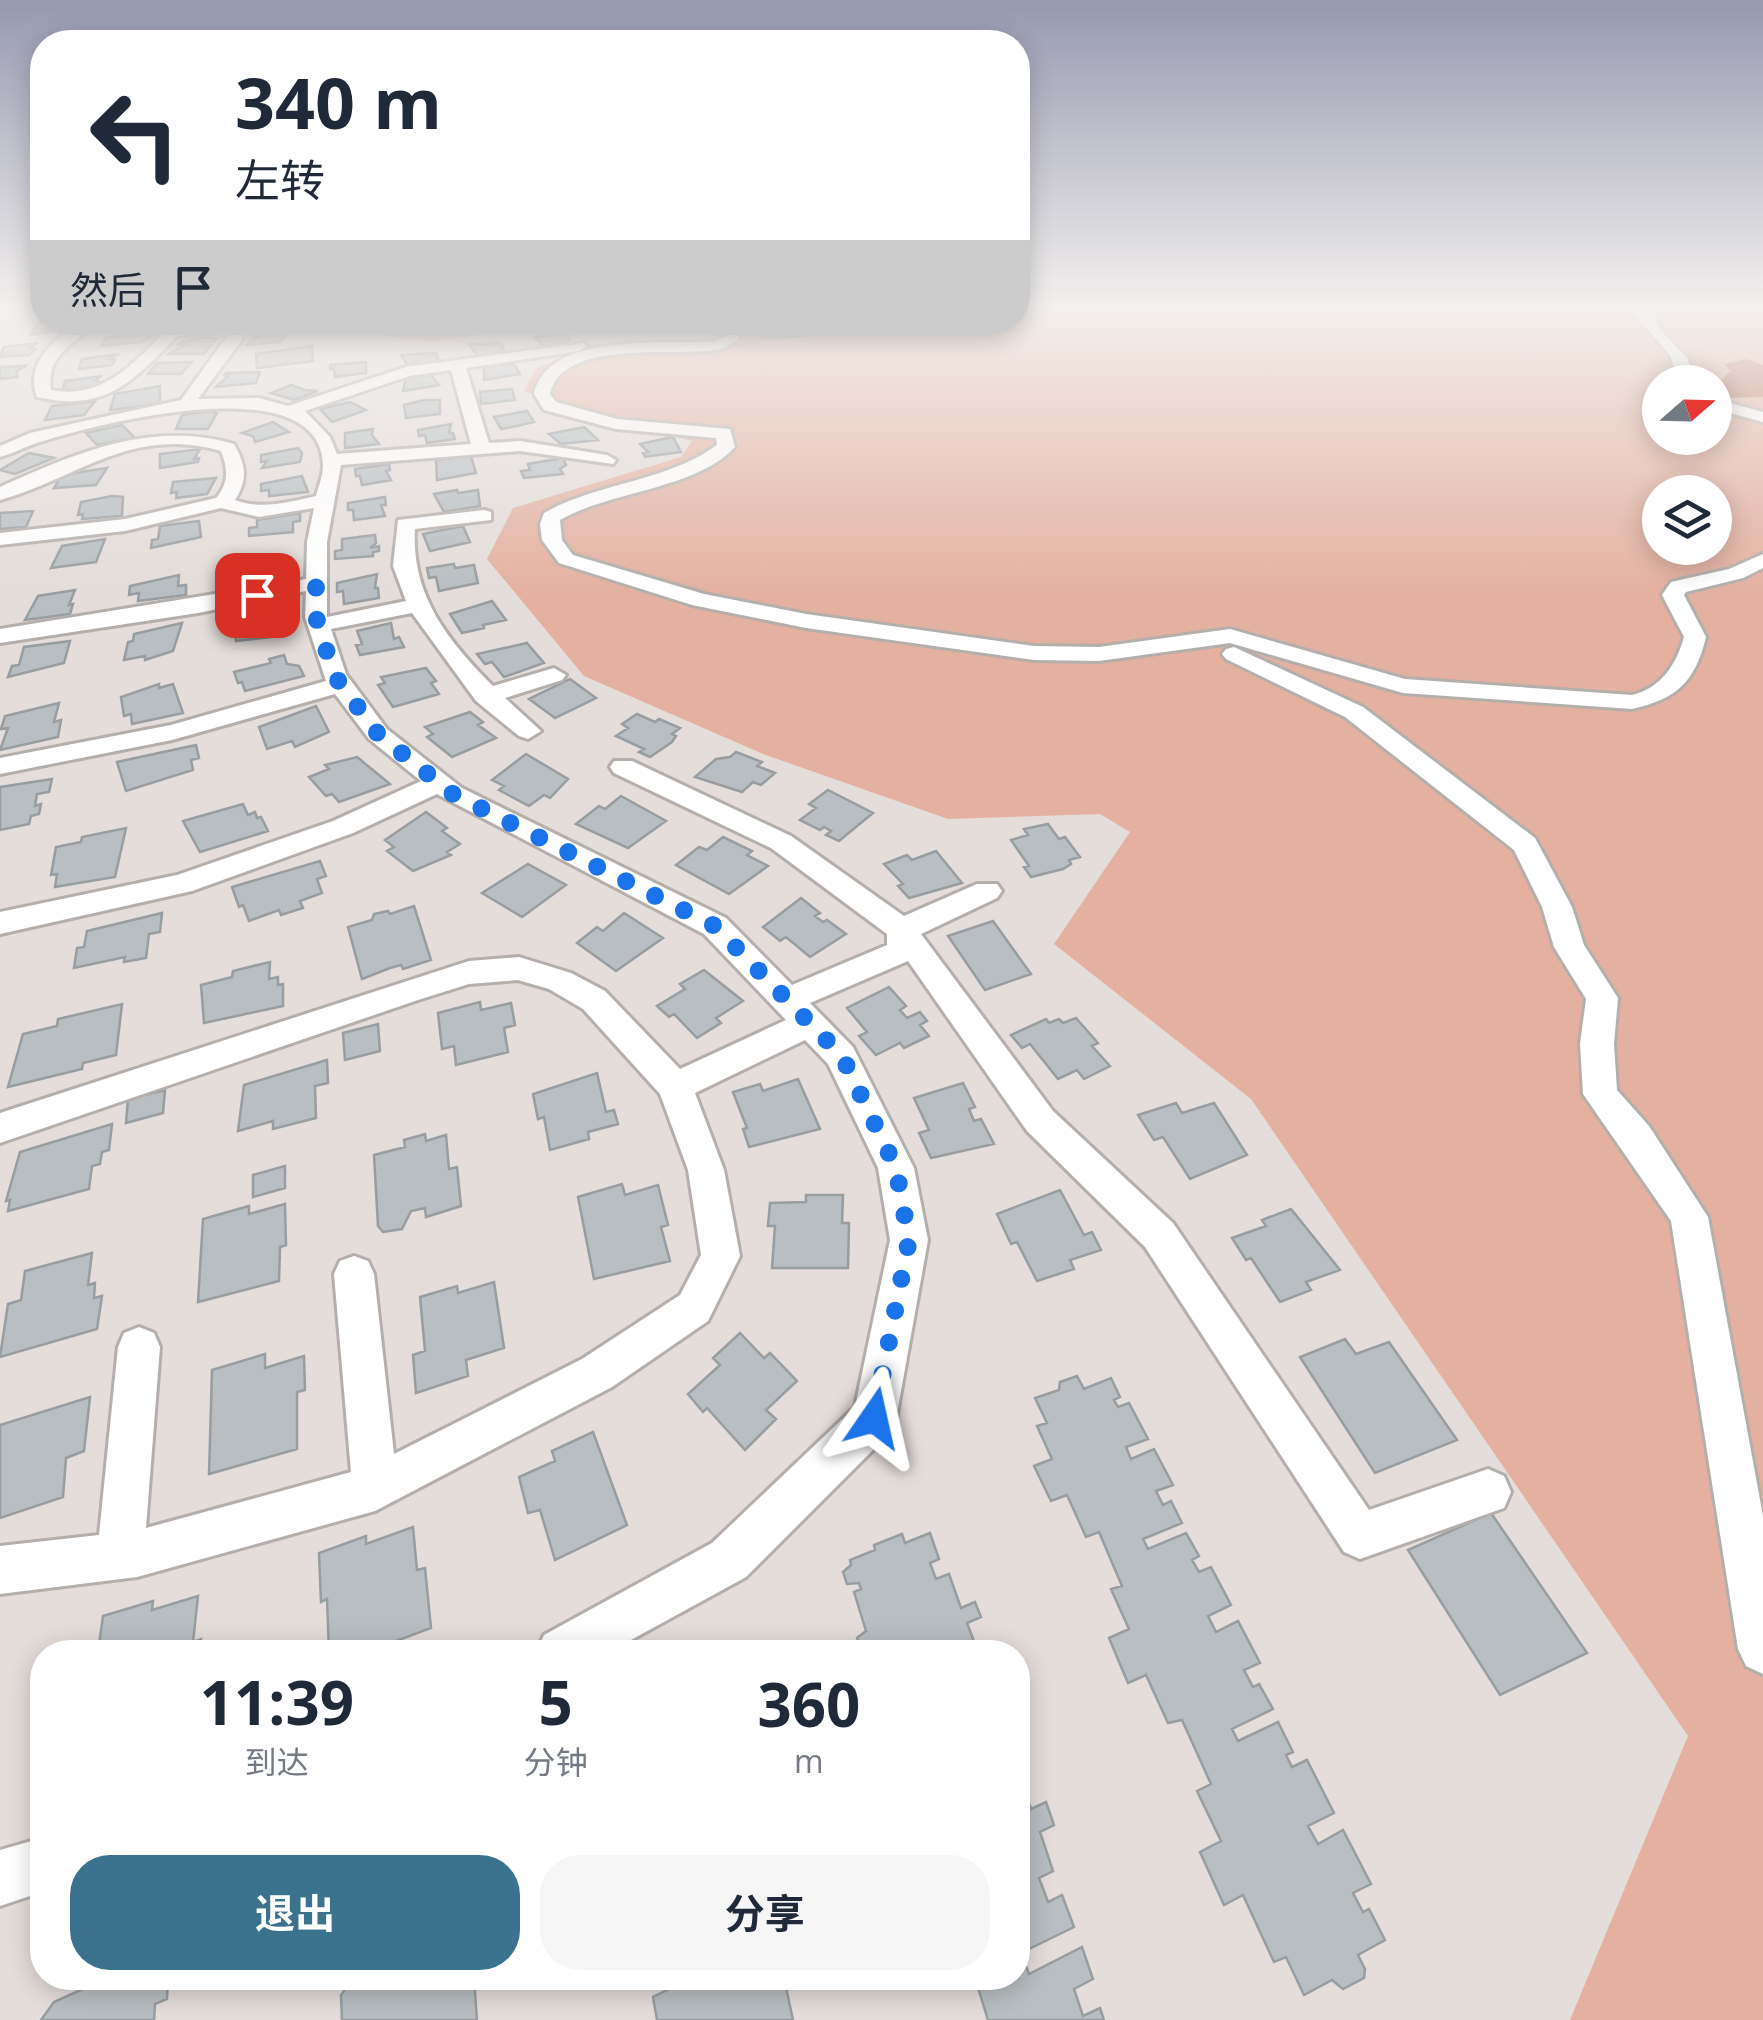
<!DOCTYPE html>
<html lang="zh">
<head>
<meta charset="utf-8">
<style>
  :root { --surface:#fff; --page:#f6f6f7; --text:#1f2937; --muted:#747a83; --accent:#3b728d }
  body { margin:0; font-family:"Open Sans","Noto Sans SC",sans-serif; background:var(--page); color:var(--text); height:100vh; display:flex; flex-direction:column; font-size:38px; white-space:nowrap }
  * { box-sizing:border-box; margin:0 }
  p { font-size:32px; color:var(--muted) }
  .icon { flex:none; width:55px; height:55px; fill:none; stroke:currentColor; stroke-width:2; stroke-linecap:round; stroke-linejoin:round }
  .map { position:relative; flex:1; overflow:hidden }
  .drawer { position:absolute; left:30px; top:1640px; width:1000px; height:350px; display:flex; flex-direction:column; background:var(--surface); border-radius:40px; box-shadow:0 5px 25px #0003 }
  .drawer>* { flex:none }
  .guide { position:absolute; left:30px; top:30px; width:1000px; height:305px; border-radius:40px; box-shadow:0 5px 25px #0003; background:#fff; color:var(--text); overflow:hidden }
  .needle { width:65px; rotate:70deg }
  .buttons { position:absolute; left:1642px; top:365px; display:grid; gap:20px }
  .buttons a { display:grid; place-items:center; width:90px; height:90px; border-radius:50%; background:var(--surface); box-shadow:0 5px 25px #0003; font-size:50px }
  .pin { position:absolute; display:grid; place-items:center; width:85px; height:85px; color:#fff; margin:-42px; border-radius:20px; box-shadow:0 5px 15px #0006 }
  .me { position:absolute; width:110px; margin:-55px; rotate:11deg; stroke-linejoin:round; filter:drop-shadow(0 0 8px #0008) }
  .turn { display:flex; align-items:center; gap:35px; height:210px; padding:0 40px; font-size:45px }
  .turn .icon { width:130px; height:130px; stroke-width:2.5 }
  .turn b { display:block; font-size:70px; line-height:85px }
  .then { display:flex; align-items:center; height:95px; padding:0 40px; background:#0003; gap:20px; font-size:38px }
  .eta { display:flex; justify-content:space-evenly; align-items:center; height:170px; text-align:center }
  .eta b { font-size:60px; font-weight:700; line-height:70px }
  .action { display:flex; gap:20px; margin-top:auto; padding:20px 40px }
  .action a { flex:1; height:115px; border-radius:40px; background:var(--accent); color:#fff; font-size:40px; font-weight:700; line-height:115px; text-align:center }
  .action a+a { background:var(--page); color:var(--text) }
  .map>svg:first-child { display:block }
</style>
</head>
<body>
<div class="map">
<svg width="1763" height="2020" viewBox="0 0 1763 2020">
  <rect width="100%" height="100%" fill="#e4ddda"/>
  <path fill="#e4b1a1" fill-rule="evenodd" d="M1018 307H1763V2020H1570L1688 1736 1251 1099 1054 944 1130 832 1100 814 948 819 763 754 584 676 487 559 513 508 681 457 692 441 577 411 524 391 536 368 587 349 714 338 706 323 1018 322ZM1660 382H1715V438H1660ZM1660 492H1715V548H1660Z
    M342 322H557V323L432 342 336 328Z"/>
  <path fill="#bc705a" d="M1746 359 1763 365V397L1724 398 1717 385 1730 371 1725 364Z"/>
  <path fill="#b8bec1" stroke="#979da0" stroke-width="2.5" d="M69 322 64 325 66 330 30 335 38 323Z
    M629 322 632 329 603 332 600 323Z
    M823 327 827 334 764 339 761 332Z
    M283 330 288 332 280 342 245 345 258 337H253L255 334Z
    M145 333 151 337 142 342 101 346 106 338Z
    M567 335 572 344 545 348 535 337Z
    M200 338H217L204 354H169L186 344H179L182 342Z
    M38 343 30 348 36 349 29 355 0 357 4 347Z
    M501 343 505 352 477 356 469 344Z
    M312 346 313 361 257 368 256 354Z
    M436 353 439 362 409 367 401 355Z
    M113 355H117L110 359 115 360 112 365 79 369 82 359Z
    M192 362 181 374H148L157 363Z
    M366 362V373L335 377 334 369H330V365Z
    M514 364 520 374 484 380V367Z
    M25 366 16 372 18 377 0 379V367Z
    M260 372 256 383 216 387 229 375H224L226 373Z
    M431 375 439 385 403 391 406 378Z
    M102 376 95 380 100 382 96 387 62 392 65 381Z
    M291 385 305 390 318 391 294 400 271 393Z
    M160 386V404L110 410 115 394Z
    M512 389 515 400 481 404 480 392Z
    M424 400H440V414L406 418 404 405Z
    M95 401 84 415 45 420 52 406Z
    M350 402 366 410 332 422 320 409Z
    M209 411 217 413 208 429H176L182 415Z
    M527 411 534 422 517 426 501 429 494 417Z
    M273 422 289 432 255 442 253 436 242 433Z
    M451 424 449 433H453L455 439 427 443 425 435 419 436 418 430Z
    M122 425 135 438 97 445 86 433Z
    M584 427 598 440 561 444 549 434Z
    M373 429 372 435 379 444 345 448V433Z
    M673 437 681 452 645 457 643 453 648 452 640 444Z
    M298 448 302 453 300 462 262 468 267 461 261 462V455Z
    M200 449 194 459 199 458 198 462 160 468V454Z
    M29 453 54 458 15 474 0 470Z
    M471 456 476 473 437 480 436 460Z
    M563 458 566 465 560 469 563 474 524 478 521 471 530 470 528 464Z
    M389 464 390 470 386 471 391 480 362 485 360 476H356L355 469Z
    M107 468 96 485 54 488 62 475Z
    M302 476 308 492 269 496V490L261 491V484Z
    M216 478 207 494 176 498 177 492 171 493 173 482Z
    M457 490 458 493 478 490 480 506 444 512 434 494Z
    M112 496 123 497 122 516 82 519 83 514 78 515 81 502Z
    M385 497 386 505H381L385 516 354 520 353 510H348V503Z
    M33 511 26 527 0 529V513Z
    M300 513V521L293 522V532L249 536V528L257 527V520Z
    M199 521 201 537 151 548 152 540 158 539 160 526Z
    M463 526 470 542 430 551 423 534Z
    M375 535 376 543 370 548 379 546V551L373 552V556L335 559V551L342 550V539Z
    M105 539 96 562 51 568 62 546Z
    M280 555 285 578 242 582V576L238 577V562Z
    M454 564 455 568 474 565 478 583 439 591 436 577 429 578 427 568Z
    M377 574 375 588H378L379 598 344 604 343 591 337 592V583Z
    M179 575 178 586 186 585V595L138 601 139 593 129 595 130 586Z
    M75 590 69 605 73 604 70 614 25 620 38 596Z
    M492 601 506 620 483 625 484 628 462 633 450 614Z
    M281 605 283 631 271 634 272 637 236 641 234 624 239 623 238 615Z
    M182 623 173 651 145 660V656L124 660 128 642 133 641 134 634Z
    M391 623 394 639 399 637 404 647 360 655 356 645 362 644 357 631Z
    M70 641 64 663 8 677 12 666 19 665 24 647Z
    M527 643 544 663 504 677 492 662 485 664 477 654Z
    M284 655 287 664 299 666 304 676 245 691 242 682 238 683 234 672 271 663 269 659Z
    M426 668 436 681 431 683 439 694 393 707 378 685 385 683 381 677Z
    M570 679 596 698 555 718 529 699Z
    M159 684V688L173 684 183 713 132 724 131 714 124 716 121 697Z
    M59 703 54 722 61 720 58 737 0 750 8 728 1 729 5 716Z
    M316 706 329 732 295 747 292 741 267 749 259 727Z
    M470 712 483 722 478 725 496 738 452 757 427 737 433 734 425 727Z
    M637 714 655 722 659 719 680 728 672 734 676 736 672 742 650 757 639 752 644 749 616 736 628 728 622 724Z
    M196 745 199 758 191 760 193 770 126 791 117 762Z
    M736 752 762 762 757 766 775 773 761 785 753 782 742 792 695 777 716 759 730 757Z
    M526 754 568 779 550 798 544 795 529 806 499 790 504 786 492 780Z
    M357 757 390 784 339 802 332 794 326 796 309 777 329 769 325 765Z
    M52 779 49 792 37 794 35 806 41 804 39 814 31 816 29 824 0 830V787Z
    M828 790 873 813 839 841 826 835 831 831 824 827 820 830 800 820 816 808 809 804Z
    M621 796 666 821 628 848 576 824 599 806 605 809Z
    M243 804 248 815 255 812 257 818 261 817 268 831 200 852 183 821Z
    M426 812 447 828 442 831 460 844 447 852 451 855 413 871 387 851 394 847 385 840Z
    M1048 824 1059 839 1065 837 1080 857 1069 860 1071 864 1063 869 1031 877 1024 867 1029 866 1011 840 1028 835 1024 829Z
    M126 828 115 877 55 887 57 874 51 875 56 847 81 842 82 837Z
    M723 837 752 851 747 855 768 866 729 894 676 865 699 847 707 850Z
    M936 851 962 883 909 898 898 886 903 884 884 864 907 855 912 860Z
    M320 861 326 876 317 879 322 893 300 901 303 908 281 915 279 910 249 921 243 905 239 907 232 887Z
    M528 864 566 885 522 917 482 893Z
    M801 898 820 913 815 916 823 922 827 920 846 934 810 957 786 937 780 941 763 927Z
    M414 906 431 960 403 969 401 965 390 968 362 979 348 927 372 920 374 914 388 911 390 914Z
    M162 913 160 932 149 934 146 958 124 962 125 957 74 968 77 948 84 947 87 931Z
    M624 913 663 938 616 971 577 943 597 927 603 931Z
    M993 921 1031 974 985 990 948 936Z
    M270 962 269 979 278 977V985L283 984V1006L204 1023 201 985 232 977 233 971Z
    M704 970 743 1001 716 1018 721 1023 697 1038 674 1014 669 1017 657 1006 685 989 680 984Z
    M889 987 906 1006 900 1010 907 1018 920 1012 927 1021 920 1025 929 1036 904 1048 900 1043 876 1055 859 1036 867 1032 847 1008Z
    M480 1002 481 1010 511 1003 515 1025 504 1028 508 1052 456 1065 454 1046 442 1049 438 1013Z
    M122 1004 116 1055 83 1063 82 1069 8 1087 23 1034 57 1026 58 1019Z
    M1076 1018 1098 1043 1092 1046 1110 1066 1084 1079 1077 1070 1058 1079 1030 1044 1022 1048 1011 1035 1046 1019 1049 1023 1059 1019 1063 1023Z
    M378 1024 380 1051 345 1060 343 1033Z
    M327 1060 328 1083 315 1086 316 1118 273 1129V1121L238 1131 244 1085Z
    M597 1073 606 1112 614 1110 618 1124 588 1132 589 1139 550 1150 544 1117 538 1119 533 1094Z
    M798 1079 820 1129 749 1147 743 1129 747 1128 733 1092 760 1084 763 1091Z
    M963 1083 975 1107 969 1109 974 1121 981 1119 994 1144 931 1158 919 1133 929 1130 914 1098Z
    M165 1090 163 1113 126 1123 128 1099Z
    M1176 1103 1182 1113 1214 1103 1247 1155 1190 1179 1163 1137 1154 1140 1138 1115Z
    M112 1124 109 1150 102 1152 100 1164 92 1166 89 1189 8 1211 10 1200 6 1201 20 1152Z
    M425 1134 426 1141 446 1135 449 1169 457 1167 461 1206 426 1217 425 1208 411 1211 402 1229 383 1232 378 1226 374 1155 405 1147 404 1140Z
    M285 1166V1188L253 1197V1175Z
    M622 1184 625 1195 658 1185 668 1225 661 1227 670 1261 594 1279 578 1197Z
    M1060 1190 1084 1235 1092 1232 1101 1250 1070 1260 1074 1269 1037 1281 1017 1242 1011 1244 997 1214Z
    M806 1195H843L842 1223H849L848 1268H772L775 1226H768L770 1203 806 1202Z
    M285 1204 286 1245 280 1247 279 1281 198 1302 203 1219 249 1206V1214Z
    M1291 1209 1340 1270 1306 1282 1311 1290 1280 1302 1251 1258 1246 1260 1232 1238 1266 1226 1262 1220Z
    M92 1253 88 1285 95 1283 94 1298 102 1296 97 1329 0 1357 8 1304 21 1300 25 1271Z
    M494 1282 504 1348 466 1360 468 1376 416 1393 413 1355 425 1351 420 1297 457 1286 458 1293Z
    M740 1333 764 1358 770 1353 797 1381 766 1410 776 1419 745 1450 707 1408 703 1412 688 1394 720 1365 713 1358Z
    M1345 1339 1356 1354 1389 1342 1457 1440 1375 1473 1300 1357Z
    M265 1354V1368L304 1356 305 1390 297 1392V1449L209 1474 212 1370Z
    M1077 1376 1084 1389 1111 1378 1120 1397 1114 1400 1118 1407 1129 1403 1148 1439 1126 1447 1131 1459 1154 1449 1173 1485 1156 1491 1163 1505 1171 1501 1182 1523 1143 1539 1148 1549 1186 1533 1199 1556 1192 1560 1199 1572 1211 1567 1231 1605 1208 1616 1216 1632 1238 1621 1260 1663 1244 1670 1253 1687 1259 1684 1273 1709 1232 1729 1238 1741 1278 1722 1293 1752 1286 1755 1292 1767 1307 1760 1334 1813 1308 1826 1318 1844 1343 1830 1371 1884 1353 1893 1363 1912 1369 1909 1385 1940 1358 1955 1365 1969 1364 1978 1343 1989 1332 1980 1304 1995 1286 1957 1274 1962 1243 1895 1224 1905 1200 1852 1221 1841 1197 1791 1211 1784 1182 1720 1168 1723 1146 1675 1128 1683 1109 1638 1129 1629 1111 1589 1122 1586 1099 1532 1086 1537 1067 1495 1051 1501 1034 1466 1052 1459 1037 1426 1047 1423 1035 1398 1059 1390 1060 1382Z
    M90 1397 84 1451 66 1458 63 1497 0 1518V1425Z
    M593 1432 627 1525 555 1560 540 1510 528 1513 519 1477 555 1461 552 1451Z
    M1491 1513 1587 1653 1500 1695 1408 1550Z
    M413 1527 417 1570 425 1568 431 1628 367 1652H329L327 1599 321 1602 319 1553 366 1536V1544Z
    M930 1533 939 1559 930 1563 936 1579 949 1574 961 1608 975 1602 981 1617 967 1623 978 1652H862L857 1638 866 1631 854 1592 861 1589 859 1583 847 1584 843 1572 851 1565 850 1560 875 1550 874 1545 902 1534 905 1543Z
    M198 1596 193 1642 201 1639 200 1652H98L103 1616 153 1601 152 1610Z
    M1018 1770 1031 1809 1046 1802 1054 1825 1040 1832 1053 1871 1039 1878 1048 1902 1062 1895 1074 1927 1021 1953 1029 1974 1082 1947 1093 1979 1074 1989 1083 2016 1100 2008 1104 2020H988L975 1978H1018Z
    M98 1978H168L167 1999 155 2004 154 2020H41L54 2002 96 1983Z
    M353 1978H474L477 2020H342L341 1995Z
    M665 1978H784L793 2020H657L653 1997 667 1990Z"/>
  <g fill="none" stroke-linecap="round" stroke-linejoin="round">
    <g stroke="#b5afac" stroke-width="6">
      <path id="minor" d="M1628 307H1644L1655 315 1658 327 1688 359 1695 382H1679L1670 355Z
        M81 322H100C77 341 45 354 51 390 104 400 133 363 168 329L249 322 241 341 198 399 259 398 288 406 406 367 584 343 587 346 579 351 466 368 489 443 520 441 607 455 616 460 613 464 520 451 341 465 327 542V617L406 601 393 566 398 520 484 510 491 512V520L415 529C411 595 448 641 493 686L554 668 566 675 562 680 505 698 541 731 528 739 519 736 476 701 412 613 331 629 346 674 387 729 462 788 726 918 792 985 887 945V934L771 848 614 773 610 767 614 761H632L791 836 904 916 977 884H997L1002 891 997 898 921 934 1053 1111 1173 1223 1369 1510 1488 1469 1504 1476 1511 1492 1504 1508 1360 1559 1344 1552 1145 1247 1027 1131 908 961 810 1003 853 1047 914 1168 928 1240 896 1419 889 1434 746 1577 609 1652H536L544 1635 712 1543 855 1407 890 1240 878 1168 828 1064 805 1040 695 1093 724 1170 740 1256 708 1321 612 1387 375 1511 137 1577 0 1594V1546L99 1535 118 1347 124 1333 139 1327 154 1333 160 1347 146 1528 351 1472 334 1274 340 1261 354 1256 368 1261 374 1274 394 1454 582 1359 680 1295 701 1255 688 1170 660 1094 583 1009 549 989 518 980 469 984 418 1000 0 1143V1113L469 961 519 957 571 973 605 991 680 1069 786 1020 704 934 437 794 353 833 192 891 0 934V912L177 875 333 821 421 781 369 739 335 694 172 740 0 774V758L171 725 326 681 305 617 306 591 198 613 0 643V629L306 579 307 542 314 508 259 517 221 508 125 531 0 545V533L125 519 216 498C229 483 228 469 221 451 131 425 79 478 0 500V487C76 453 151 420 234 444 246 465 248 480 235 500 260 510 290 502 316 496 318 487 323 476 323 466 322 365 97 424 43 441 28 445 15 453 0 457V446L30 433 181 400 231 331 177 336C133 381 106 413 37 397 24 364 55 338 81 322ZM451 370 471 444 337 454 330 437 305 411 409 376Z
        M722 322H737L740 327 737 341 721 349C679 358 562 337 550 394L556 402 617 419 730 429 735 447C695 490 612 490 560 520L562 540 573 555 704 594 806 614 1034 646 1099 647 1230 629 1405 679 1632 695C1661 688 1676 665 1684 637L1662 595 1671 582 1729 569 1763 554V568L1743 578 1686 592 1684 595 1706 637C1695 683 1676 699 1632 709L1403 693 1230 643 1099 661 1034 660 806 628 692 605 559 563 542 540 540 524 544 513C599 482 666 482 717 445L716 438 616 429 544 410 534 394C548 331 664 345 713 342L725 336Z
        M1715 399 1763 412V422L1715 409Z
        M1234 647 1363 707 1535 838 1572 907 1584 945 1618 998 1614 1044 1617 1090 1649 1126 1708 1217 1763 1516V1674L1746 1666 1738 1649 1671 1221 1583 1094 1580 1044 1586 999 1554 947 1542 907 1514 850 1345 717 1226 659 1222 654 1226 649Z
        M42 1838V1892L0 1906V1850Z"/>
    </g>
    <use href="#minor" fill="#fff" fill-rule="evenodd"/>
  </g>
  <linearGradient id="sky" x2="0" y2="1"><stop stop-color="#9699af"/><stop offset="0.52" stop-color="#f3f0ee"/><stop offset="1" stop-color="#f3f0ee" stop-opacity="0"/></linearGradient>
  <rect width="1763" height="590" fill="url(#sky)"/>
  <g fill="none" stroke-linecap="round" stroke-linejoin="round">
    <path stroke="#1a73e8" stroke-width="18" stroke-dasharray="0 32.4" d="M257 595 316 583V617L334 675 378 734 453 794 715 926 842 1056 896 1168 909 1240 874 1418"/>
  </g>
</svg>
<div class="buttons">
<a><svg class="needle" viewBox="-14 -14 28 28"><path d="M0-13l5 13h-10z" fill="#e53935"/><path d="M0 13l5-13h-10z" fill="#747a83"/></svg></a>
<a><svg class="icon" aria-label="layers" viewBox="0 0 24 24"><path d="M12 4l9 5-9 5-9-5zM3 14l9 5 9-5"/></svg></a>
</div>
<div class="pin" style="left:257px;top:595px;background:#d93025"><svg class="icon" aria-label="arrive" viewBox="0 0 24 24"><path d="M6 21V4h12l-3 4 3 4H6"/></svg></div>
<svg class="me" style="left:874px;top:1418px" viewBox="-20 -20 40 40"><path d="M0-17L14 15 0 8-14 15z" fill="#1a73e8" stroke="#fff" stroke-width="4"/></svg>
<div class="guide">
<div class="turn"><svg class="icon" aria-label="left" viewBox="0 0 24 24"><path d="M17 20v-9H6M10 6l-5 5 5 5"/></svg><div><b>340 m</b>左转</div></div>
<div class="then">然后<svg class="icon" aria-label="arrive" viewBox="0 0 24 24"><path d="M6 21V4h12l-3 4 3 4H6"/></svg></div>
</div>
<section class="drawer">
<div class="eta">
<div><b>11:39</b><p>到达</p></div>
<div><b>5</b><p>分钟</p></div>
<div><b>360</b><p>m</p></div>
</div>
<div class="action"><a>退出</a><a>分享</a></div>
</section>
</div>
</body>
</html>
